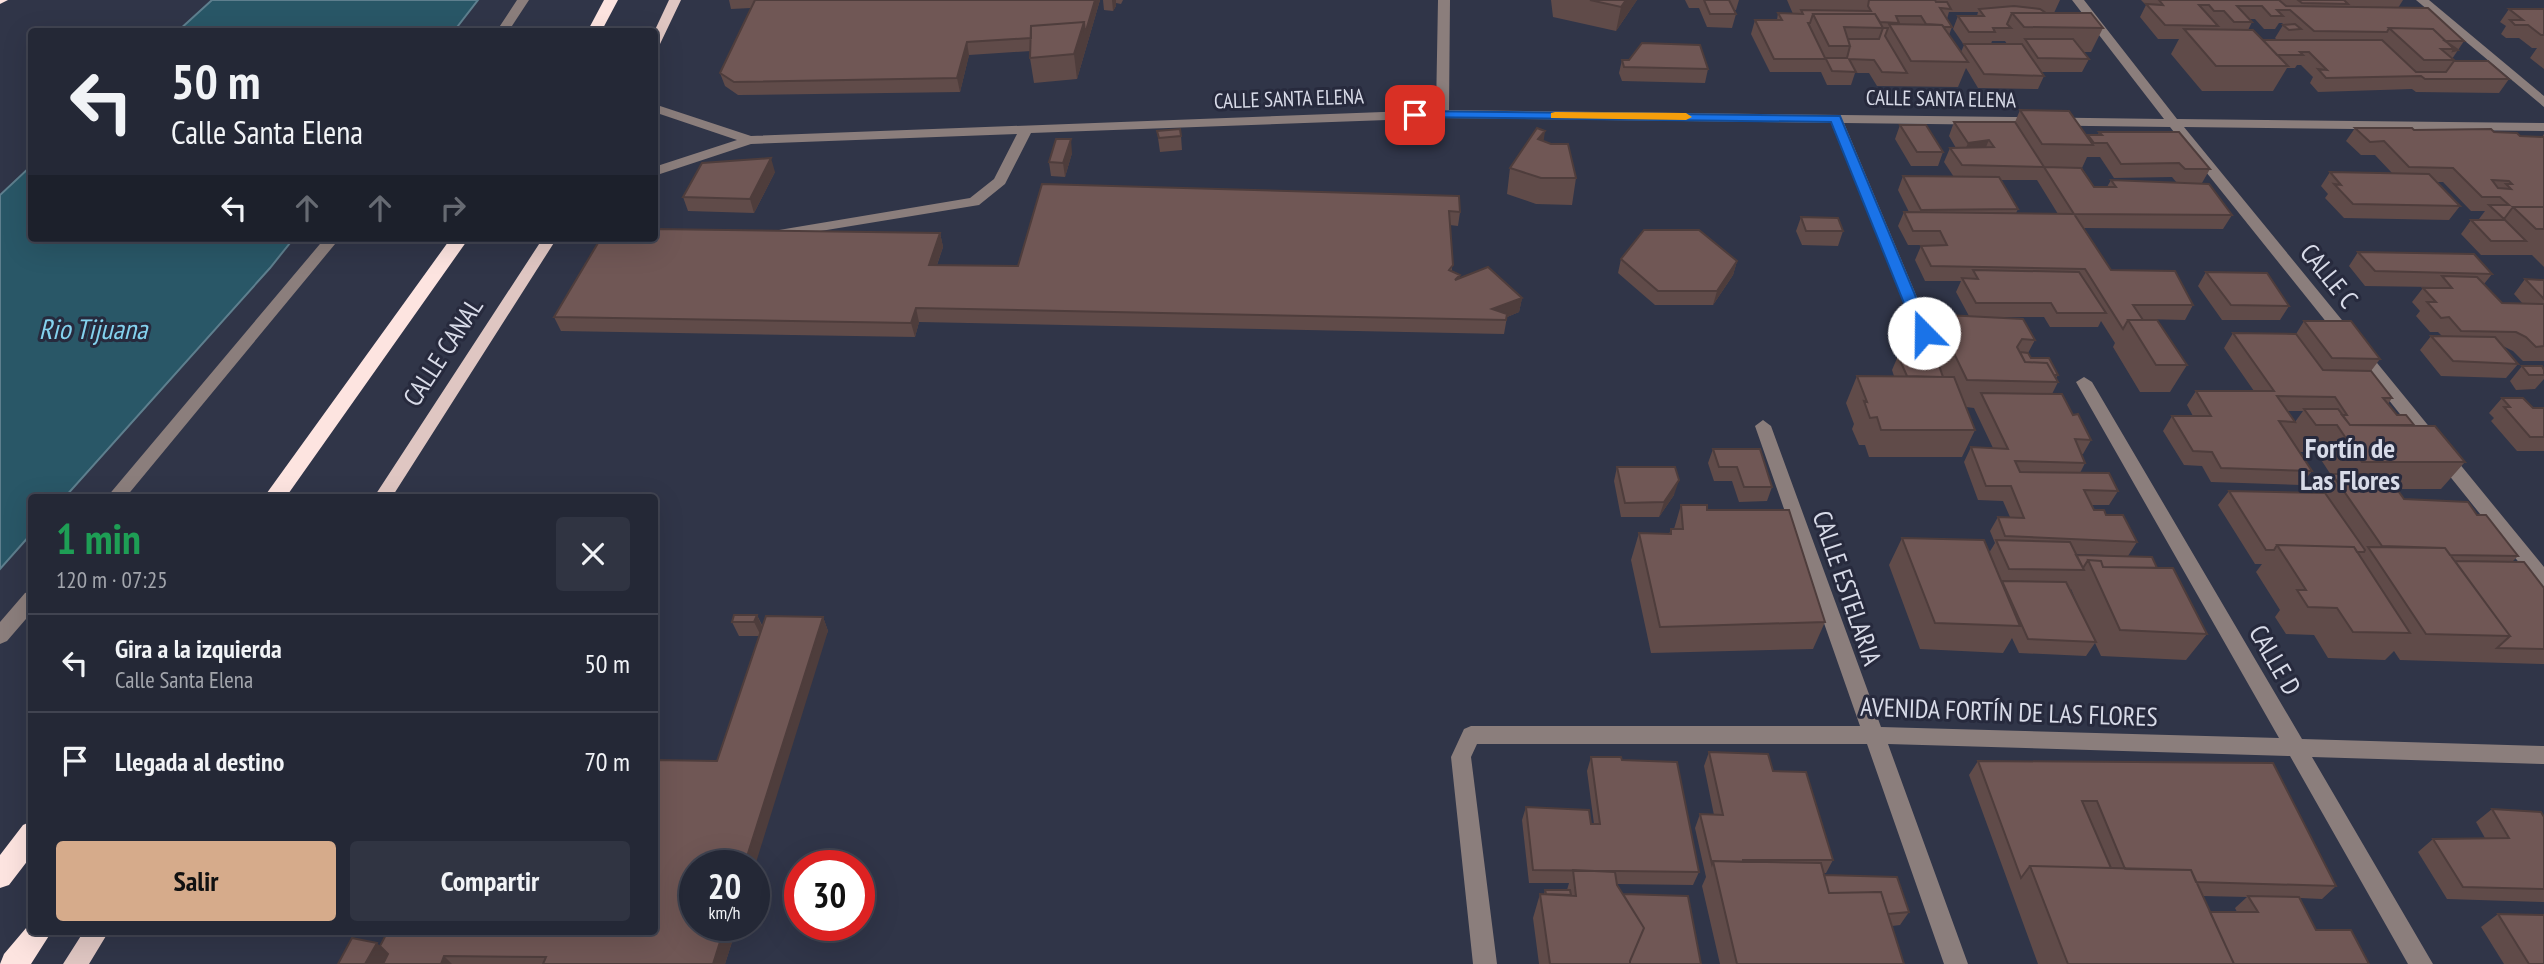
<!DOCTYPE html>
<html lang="es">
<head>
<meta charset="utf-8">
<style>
  :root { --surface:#242836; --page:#303442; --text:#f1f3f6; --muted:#a3a6ad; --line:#414451; --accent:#d6ab8b }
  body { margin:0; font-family:"PT Sans Narrow",sans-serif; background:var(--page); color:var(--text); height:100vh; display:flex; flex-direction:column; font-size:26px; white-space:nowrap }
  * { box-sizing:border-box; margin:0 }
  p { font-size:23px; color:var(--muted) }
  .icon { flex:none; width:38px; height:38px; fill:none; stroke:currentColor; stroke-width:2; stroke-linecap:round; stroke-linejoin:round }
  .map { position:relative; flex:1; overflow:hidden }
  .sheet { position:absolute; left:28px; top:494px; width:630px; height:441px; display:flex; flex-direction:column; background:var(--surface); border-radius:7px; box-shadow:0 7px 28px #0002,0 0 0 2px var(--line) }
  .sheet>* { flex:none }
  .guide { position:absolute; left:28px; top:28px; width:630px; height:214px; border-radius:7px; box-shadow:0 7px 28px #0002,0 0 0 2px var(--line); background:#242836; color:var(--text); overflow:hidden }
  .speed { position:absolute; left:679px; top:850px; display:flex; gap:14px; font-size:35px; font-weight:700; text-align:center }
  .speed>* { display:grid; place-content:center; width:91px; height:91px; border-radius:50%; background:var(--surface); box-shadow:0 7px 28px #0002,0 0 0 2px var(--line); line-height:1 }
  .speed small { font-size:18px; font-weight:400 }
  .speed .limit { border:10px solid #d22; background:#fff; color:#111 }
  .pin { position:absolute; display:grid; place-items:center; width:60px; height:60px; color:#fff; margin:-30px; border-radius:14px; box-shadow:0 4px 10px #0006 }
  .me { position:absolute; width:77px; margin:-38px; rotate:338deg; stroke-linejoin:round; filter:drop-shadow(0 0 5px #0008) }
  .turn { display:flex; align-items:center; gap:24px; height:147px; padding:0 28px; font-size:32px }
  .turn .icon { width:91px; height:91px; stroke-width:2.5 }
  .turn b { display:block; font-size:49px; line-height:60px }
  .lanes { display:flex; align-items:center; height:66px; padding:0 28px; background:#0003; justify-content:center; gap:35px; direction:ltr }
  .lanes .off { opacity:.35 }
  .round { display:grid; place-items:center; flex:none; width:74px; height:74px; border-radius:7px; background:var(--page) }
  .overview { display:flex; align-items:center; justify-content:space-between; height:119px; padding:0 28px }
  h1 { font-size:42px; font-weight:700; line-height:52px; color:#1e9e55 }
  .primary-button { display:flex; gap:14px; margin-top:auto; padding:14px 28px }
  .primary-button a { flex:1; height:80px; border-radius:7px; background:var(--accent); color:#111; font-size:28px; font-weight:700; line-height:80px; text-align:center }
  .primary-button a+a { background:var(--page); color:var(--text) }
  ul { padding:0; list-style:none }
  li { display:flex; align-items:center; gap:21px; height:98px; padding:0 28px; border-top:2px solid var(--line) }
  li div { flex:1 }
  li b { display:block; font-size:26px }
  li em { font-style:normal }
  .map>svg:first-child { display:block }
</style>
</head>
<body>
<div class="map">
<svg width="2544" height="964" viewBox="0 0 2544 964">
  <rect width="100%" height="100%" fill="#303548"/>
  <path fill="#295767" stroke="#5e7f8e" stroke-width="2" d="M212 0H478L454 31H178Z
    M31 166 32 238H294L270 268 65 497H32L31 534 0 569V195Z"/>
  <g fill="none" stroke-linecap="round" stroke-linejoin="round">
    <path fill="#8b7e7c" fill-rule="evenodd" d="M517 0H529L508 32H496Z
      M1438 0H1450L1449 110 2164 119 2072 0H2084L2177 119 2544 123V131L2184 127 2544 567V587L2537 585 2170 127 1844 123 1932 333 1924 338 1916 333 1831 123 1442 118 1031 133 1005 184 979 205 778 238 771 234 773 231 970 198 994 179 1017 134 751 144 654 176V167L737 140 654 112V104L751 136 1436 110Z
      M2416 0H2429L2544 96V107Z
      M325 238H340L126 497H107Z
      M2084 377 2092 382 2302 739 2544 746V764L2312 757 2433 964H2408L2290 756 1888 744 1968 964H1944L1867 744H1477L1471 757 1497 964H1473L1451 757 1464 729 1471 726H1860L1755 426 1763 420 1771 426 1881 727 2279 738 2076 382Z
      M32 591V612L7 641 0 644V622L25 593Z"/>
    <path fill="#dfc6c2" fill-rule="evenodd" d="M669 0H681L660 44 654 48V32Z
      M543 238H557L392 497H374Z
      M84 931H109L89 964H63Z"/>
    <path fill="#fde4e0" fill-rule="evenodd" d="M0 0H8L0 4Z
      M604 0H618L601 32H587Z
      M451 238H469L286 497H264Z
      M32 821V855L9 885 0 888V855L23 825Z
      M32 921V931H52L31 964H0L4 954Z"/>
  </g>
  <path fill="#604b49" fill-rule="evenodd" d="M729 0H1100L1077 79 1034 83 1030 58 1031 51 969 55 960 92 738 95 725 86 720 73 751 8 731 9Z
    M1103 0H1123L1121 4 1116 3V6L1113 11 1104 10Z
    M1551 0H1637L1616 31 1553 17Z
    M1685 0H1739L1736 10H1734L1736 14 1732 28 1707 27 1699 8H1689Z
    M1787 0H2060L2054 13 2103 28 2091 52H2084L2089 59 2082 72H2041L2044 76 2038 89 1978 88 1966 68 1958 87 1877 86 1869 73H1855L1851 85H1827L1821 72H1770L1751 34 1755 20H1777L1778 13 1793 14ZM1949 12H1978L1977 16H1958L1953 29 1964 45 1961 52 1949 35 1952 27 1947 19ZM1992 41H2005L2007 44H1991Z
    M2141 0H2403L2398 8 2464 41 2452 59 2454 60 2509 79 2499 93 2416 92 2412 89 2318 92 2310 83 2313 77 2301 65H2297L2295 68H2287L2273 91H2202L2171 54 2179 39H2158L2140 17 2146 5ZM2249 19H2255L2264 29H2275L2279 23H2282L2284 25H2283L2275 38 2277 40H2263L2248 30 2252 22Z
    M2509 9H2544V69L2530 58 2537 48H2532L2519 38H2506L2501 34 2506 26 2500 22Z
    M1622 60 1708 69 1705 83 1622 81 1619 73Z
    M2020 110 2087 137 2088 135H2098L2099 132 2210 169 2202 183 2232 215 2223 229 2084 228 2111 270 2193 305 2185 320 2143 319 2187 365 2170 392H2140L2113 347 2115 343 2101 321 2098 327H2050L2044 317H1988L2035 340 2028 353 2031 358 2058 375 2056 378 2058 382 2052 394 2073 415 2091 440 2083 454H2081L2085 463 2080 473 2118 491 2109 505H2091L2094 510 2106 515 2137 542 2128 556 2157 568 2207 634 2186 660 2101 656 2095 643 2086 656 2019 653 2012 638 2003 653 1920 649 1889 565 1902 538 1989 553 1995 543 1990 531 1998 517H2010L2003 501 1978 500 1964 462 1971 447 1993 448 1974 408 1966 407 1975 430 1962 457H1869L1865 445H1859L1852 429 1854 424 1846 403 1857 376H1894L1892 370 1898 356 1938 363 1941 357 1934 342 1946 315 1969 316 1956 292 1961 281H1925L1915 260 1921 246 1934 245H1908L1898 226 1904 212H1909L1898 190 1903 176 1954 177 1944 162 1950 148H1956L1949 136 1954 122H2015ZM2087 157H2100L2114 178 2172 177 2177 183 2111 180 2107 187H2094L2082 168ZM2000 180H2037L2058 214 2016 213 2018 209ZM2076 554 2105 555H2076ZM2071 589 2084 619 2070 591Z
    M1900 125 1943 152 1938 166H1911L1895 139Z
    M2355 128 2494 132 2520 136 2542 137 2544 134V267L2532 255H2481L2461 234 2471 220H2480L2479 219 2485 211H2471L2443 182H2437L2460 206 2449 220 2344 218 2325 198 2328 194 2321 186 2330 172 2392 173 2375 155H2361L2346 141Z
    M1157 131 1181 136 1182 150 1160 152Z
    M1544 141 1576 178 1572 205 1536 204 1507 194 1510 168Z
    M1072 153 1065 177 1051 176 1049 162Z
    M775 172 754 213 688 211 683 197Z
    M1042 184 1460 212 1458 226 1450 225 1452 271 1460 275V278L1522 298 1519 312 1507 317 1504 334 919 322 915 337 561 331 554 317 940 233 943 247 937 265 1018 266Z
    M1801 217 1843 231 1838 246 1802 245 1796 231Z
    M2358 252 2492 274 2484 284 2502 303 2523 304 2514 294 2525 279 2544 280V361H2523L2513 351 2503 346 2518 364 2506 378 2441 376 2420 350 2431 336H2442L2438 332H2430L2416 316 2420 311 2412 302 2423 288 2433 287 2365 286 2349 266Z
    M1621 259 1737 261 1733 275 1713 305H1655L1618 273Z
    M2206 272 2289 306 2280 320H2222L2198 286Z
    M2304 321 2380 359 2371 371 2392 398 2388 404 2397 415 2414 425 2465 462 2441 489H2396L2404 499 2477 515 2518 556 2512 562 2544 588V664L2400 660 2394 651 2385 660 2328 658 2314 635 2286 634 2275 617 2280 610 2256 572 2262 564H2255L2218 505 2229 491 2323 493 2321 489 2331 475 2316 452H2300L2312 471 2301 485 2211 482 2202 466 2184 465 2163 431 2172 416H2193L2187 405 2196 391H2254L2224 348 2233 333 2296 334ZM2287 411H2303L2295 422Z
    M2522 366 2544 370V379L2535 389 2516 390 2510 381Z
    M2502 398 2533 408H2544V451H2517L2491 421 2494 418 2489 413Z
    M1713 449 1772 487 1767 501 1739 502 1732 481H1714L1708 463Z
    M1617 467 1674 495 1659 517H1621L1614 481Z
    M1681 505 1707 510 1825 622 1813 649 1651 653 1631 560 1639 533 1669 534 1671 529H1674Z
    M757 615 763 627 823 617 828 631 695 926H737L725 964H338L380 946 717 761 760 636H739L732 622Z
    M1709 752 1773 771 1833 860 1826 873H1824V875L1909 912 1900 925 1892 926 1904 964H1720L1702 886 1706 877 1695 828 1700 814 1714 815 1704 766Z
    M1591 757 1622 760 1699 872 1693 885 1617 884 1623 894 1701 964H1539L1533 918 1540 894H1544L1545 890H1567L1569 883H1529L1522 820 1526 807 1594 824 1587 771Z
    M1978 761 2273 763 2336 886 2322 899 2300 898 2316 930 2369 964H2038L1969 775ZM2203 896 2247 897 2235 908 2237 912H2210Z
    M2492 809 2544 817V902L2447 899 2418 852 2433 839 2485 838 2476 822Z
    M2498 914 2544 964H2504L2481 927Z"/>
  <path fill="#4e3d3c" d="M1095 0H1100L1077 79 1074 54 1084 22Z
    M1112 0H1116V6L1113 11Z
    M1626 0H1637L1616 31 1621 7Z
    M967 42 969 55 960 92 957 78Z
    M1545 131 1542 153 1538 139Z
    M1071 139 1072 153 1065 177 1063 163Z
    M1989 140 1983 154 1962 157 1968 143Z
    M771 158 775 172 754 213 750 199Z
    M940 233 943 247 932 279 929 265Z
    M1737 261 1733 275 1713 305 1717 291Z
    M1522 298 1519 312 1507 317 1504 334 1507 317 1492 309Z
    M916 308 919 322 915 337 911 323Z
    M1679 480 1674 495 1659 517 1664 502Z
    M757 615 763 629 761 636 754 622Z
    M823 617 828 631 754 869V866H744Z
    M725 926H737L725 964H713Z
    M377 943 398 964H365Z
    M444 956 452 964H441Z"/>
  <path fill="#705755" stroke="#4e3d3c" stroke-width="2" fill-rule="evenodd" d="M755 0H1095L1085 34 1084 22 1031 26V38L967 42 957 78 734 82 720 73Z
    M1590 0H1626L1621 7Z
    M1704 0H1729L1736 14H1710Z
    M1869 0H1935L1936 2H1947L1951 9 1940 8 1952 27H1944L1942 25 1926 24 1921 16H1896L1899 23 1880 22 1875 14H1813L1810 23H1808L1825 58H1847L1850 46 1848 39H1879L1883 28H1888L1885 36 1907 73 1882 72 1874 60 1849 59 1856 72 1832 71 1826 59H1774L1755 20H1782L1778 13 1803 14 1801 10 1871 11 1868 6Z
    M2159 0H2279L2286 6 2428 8 2464 41H2445L2458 50 2453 51 2454 49 2433 29 2389 28 2387 32 2314 31 2290 10H2277L2283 16H2271L2262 6H2237L2252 22H2234L2224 11H2214L2209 5H2199L2218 26 2165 25 2146 4 2163 5Z
    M2298 0H2344L2348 4 2302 3Z
    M2014 6 2040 9 2046 13H2012L2007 24 2011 28H1993L1995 32H1969L1958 16H1984L1979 9Z
    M2509 9H2544V35H2541L2528 25H2515L2510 20H2523Z
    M2012 13H2091L2103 28 2024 27Z
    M1813 14H1875L1883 28 1844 27 1850 46H1829Z
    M1084 22 1074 54 1030 58 1031 26Z
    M1889 24 1942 25 1968 62 1911 61Z
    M2295 24 2301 29 2289 30 2283 25Z
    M2389 28 2433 29 2454 49H2441L2454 60H2424Z
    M2184 29 2253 30 2288 66H2216Z
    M2025 39H2073L2089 59 2038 58Z
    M2263 40H2382L2416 72H2446L2454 61H2488L2509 79H2425L2421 76 2326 78 2318 69 2327 70 2309 52H2300L2303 55H2277Z
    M1642 43 1700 45 1708 69 1624 67 1622 60H1629Z
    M1964 44H2022L2044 76 1984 74Z
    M2020 110 2069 111 2093 145 2042 144Z
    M1954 122H2015L2044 167 1962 165 1950 148 1994 147 1989 140 1968 143Z
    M1900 125H1926L1943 152H1917Z
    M1537 128 1545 131 1538 139 1551 144H1568L1576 178H1541L1510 168Z
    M2355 128H2412L2414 130 2491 129 2494 132 2517 133 2520 136 2544 137V207H2513L2504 219 2489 205H2509L2500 197H2482L2453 168 2409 167 2384 141 2370 142ZM2492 180 2509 181 2512 184H2506L2511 189 2498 188Z
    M1180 129 1181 136 1159 138 1157 131Z
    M2099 132H2179L2210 169H2185L2179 163 2121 164 2107 143H2094L2088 135H2102Z
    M1056 139H1071L1063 163 1049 162Z
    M771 158 750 199 683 197 702 163Z
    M2044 167 2081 168 2094 187H2116L2111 180 2209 184 2232 215 2074 214Z
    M2330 172 2429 174 2460 206 2353 204 2334 184 2341 185Z
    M1903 176 1999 177 2018 209 1921 210Z
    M1042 184 1459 196 1460 212 1449 211 1453 265 1449 270 1460 275 1455 280 1488 267 1522 298 1492 309 1507 314 1506 320 916 308 911 323 554 317 601 238H654V229L940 233 929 265 1018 266Z
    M2513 207H2544V229H2536Z
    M1904 212 2074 214 2111 270 2175 271 2193 305H2133L2143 320H2128L2123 329 2085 269 1931 266 1921 246 1947 245 1940 231H1913Z
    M1801 217 1838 218 1843 231H1806Z
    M2471 220H2505L2526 241H2491Z
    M1644 230H1699L1737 261 1717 291H1658L1621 259Z
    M2358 252 2474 254 2492 274 2375 271Z
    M1973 270 2079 272 2106 313H2057L2051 303H1976L1962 278 1978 279Z
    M2206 272 2267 273 2289 306 2231 305Z
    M2442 276 2477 277 2502 303 2544 304V346L2536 347 2526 337 2516 332 2461 331 2449 317 2441 318 2427 302H2436L2423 288H2452Z
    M2525 279 2544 280V299Z
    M1946 315 2023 319 2035 340 2022 339 2017 347 2025 362 2047 363 2058 382 1967 380 1948 341 1959 342Z
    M2128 320H2157L2187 365H2156Z
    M2304 321H2351L2380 359 2332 358Z
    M2233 333 2296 334 2323 370 2371 371 2392 398H2383L2397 415H2406L2414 425H2350L2342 415H2347L2335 397 2277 396 2295 422 2279 421 2312 471 2221 468 2212 452 2193 451 2172 416H2211L2196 391H2274Z
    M2431 336 2495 337 2518 364 2453 361Z
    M2020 352 2028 353 2031 358H2049L2058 375H2054L2047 363 2025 362Z
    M1898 356 1936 357 1943 377 1907 376Z
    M2522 366H2542L2544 370V375H2529Z
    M1857 376 1954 377 1975 430H1881L1877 417 1870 418 1864 401 1867 402Z
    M1981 393 2062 394 2073 415 2078 414 2091 440 2075 439 2085 463 2015 461 2020 472 2109 473 2118 491 2084 490 2094 510H2104L2106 515H2123L2137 542 2005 536 1998 517 2024 518 2011 486H1986L1971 447 2008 449Z
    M2502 398H2523L2533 408H2544V437H2530L2504 407H2510Z
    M2304 409H2338L2350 425 2435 426 2465 462H2362L2337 425H2316Z
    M1713 449H1760L1772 487H1744L1737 467H1719Z
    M1617 467H1675L1679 480 1664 502 1625 503Z
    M2332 474H2386L2404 499 2468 502 2477 515H2486L2518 556 2450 555 2445 548 2382 546Z
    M2229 491 2325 493 2365 550 2364 552H2357L2354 547 2277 545 2274 550H2266Z
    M1681 505H1707V510H1789L1825 622 1660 627 1639 533 1671 534V529H1683Z
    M1902 538 1984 540 2020 626 1935 623Z
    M1996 540 2070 542 2084 570 2009 569Z
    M2277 545 2354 547 2410 633 2353 632 2337 608 2308 607 2297 590H2306Z
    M2368 547 2445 548 2510 636 2426 634Z
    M2076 555 2152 557 2157 568 2103 567 2101 561 2088 560 2083 568Z
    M2088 560 2101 561 2103 567 2173 568 2207 634 2120 630Z
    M2455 561 2524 562 2544 588V649L2497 648 2510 636Z
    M2002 581 2066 582 2096 642 2028 639Z
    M734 615H757L754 622H732Z
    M766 616 823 617 744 866H695V926H725L713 964H543L546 957 444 956 441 964H383L388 954 380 946 388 931H654V760L717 761Z
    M1709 752 1768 754 1773 771 1806 772 1833 860H1743V862L1713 861 1712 864 1700 814 1723 815Z
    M1591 757H1621L1622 760 1677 762 1699 872 1533 870 1526 807 1589 810 1591 824H1600Z
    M1978 761 2273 763 2336 886 2196 882 2191 870 2125 869 2097 801H2082L2111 868 2030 866 2021 878Z
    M2492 809 2541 812 2544 817V889L2463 887 2433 839 2509 838Z
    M1713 861 1821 863 1829 893 1881 892 1904 964H1737Z
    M2030 866 2191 870 2234 964H2068Z
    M1573 870 1615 872 1617 885 1644 928 1630 961V964H1550L1540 894 1576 896Z
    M1824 875 1897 877 1909 912 1888 914 1881 892 1829 893Z
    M1545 890H1570L1571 895 1546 894Z
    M1623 894 1688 896 1701 964H1630V961L1644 928Z
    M2248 896 2299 897 2316 930H2351L2369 964H2234L2210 912H2258Z
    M2498 914 2544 915V964H2529Z
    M352 938 377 943 365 964H338Z"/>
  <path fill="#1a73e8" stroke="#114b97" stroke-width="2" d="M1415 111 1840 116 1931 333 1924 337 1916 333 1831 122 1411 117V112Z"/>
  <path fill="#f59e0b" d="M1555 112 1686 113 1692 117 1686 120 1551 118V113Z"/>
  <g text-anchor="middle" stroke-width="6" stroke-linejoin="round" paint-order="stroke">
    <g font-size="21" fill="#d8dbe8" stroke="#272a3d">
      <text transform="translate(1289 99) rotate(-2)" y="7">CALLE SANTA ELENA</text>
      <text transform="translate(1941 99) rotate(1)" y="7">CALLE SANTA ELENA</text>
    </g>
    <g font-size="26" fill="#d8dbe8" stroke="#272a3d">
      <text transform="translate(2329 276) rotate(51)" y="9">CALLE C</text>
      <text transform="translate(443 352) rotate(-57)" y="9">CALLE CANAL</text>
      <text transform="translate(1847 588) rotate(71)" y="9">CALLE ESTELARIA</text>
      <text transform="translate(2275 660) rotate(60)" y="9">CALLE D</text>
      <text transform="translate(2009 712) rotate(2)" y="9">AVENIDA FORTÍN DE LAS FLORES</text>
    </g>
    <g font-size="28" font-style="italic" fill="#84d2ee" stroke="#272a3d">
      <text x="93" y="339">Rio Tijuana</text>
    </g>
    <g font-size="28" font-weight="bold" fill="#d8dbe8" stroke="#272a3d">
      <text x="2350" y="458">Fortín de<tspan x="2350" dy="32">Las Flores</tspan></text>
    </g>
  </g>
</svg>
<div class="speed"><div>20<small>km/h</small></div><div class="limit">30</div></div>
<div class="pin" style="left:1415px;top:115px;background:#d93025"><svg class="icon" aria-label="arrive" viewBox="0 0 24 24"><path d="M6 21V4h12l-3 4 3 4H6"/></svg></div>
<svg class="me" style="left:1924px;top:333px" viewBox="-20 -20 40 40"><circle r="19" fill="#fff"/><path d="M0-13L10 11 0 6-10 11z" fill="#1a73e8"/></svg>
<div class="guide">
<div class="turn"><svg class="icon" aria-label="left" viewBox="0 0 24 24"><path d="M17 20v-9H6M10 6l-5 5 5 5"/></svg><div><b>50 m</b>Calle Santa Elena</div></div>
<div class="lanes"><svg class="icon" aria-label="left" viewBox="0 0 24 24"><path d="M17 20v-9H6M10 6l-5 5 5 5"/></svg><svg class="icon off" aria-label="ahead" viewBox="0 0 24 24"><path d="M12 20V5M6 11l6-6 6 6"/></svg><svg class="icon off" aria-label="ahead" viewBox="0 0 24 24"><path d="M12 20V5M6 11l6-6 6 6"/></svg><svg class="icon off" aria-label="right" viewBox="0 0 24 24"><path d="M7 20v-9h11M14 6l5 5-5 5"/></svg></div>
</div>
<section class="sheet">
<div class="overview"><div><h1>1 min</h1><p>120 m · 07:25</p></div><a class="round"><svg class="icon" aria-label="close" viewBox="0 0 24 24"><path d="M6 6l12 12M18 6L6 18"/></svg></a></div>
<ul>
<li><svg class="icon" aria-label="left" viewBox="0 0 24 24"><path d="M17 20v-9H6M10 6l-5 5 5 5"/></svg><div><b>Gira a la izquierda</b><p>Calle Santa Elena</p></div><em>50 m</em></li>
<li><svg class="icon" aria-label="arrive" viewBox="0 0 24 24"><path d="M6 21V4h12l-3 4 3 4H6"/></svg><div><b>Llegada al destino</b></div><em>70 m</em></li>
</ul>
<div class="primary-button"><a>Salir</a><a>Compartir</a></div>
</section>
</div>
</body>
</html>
